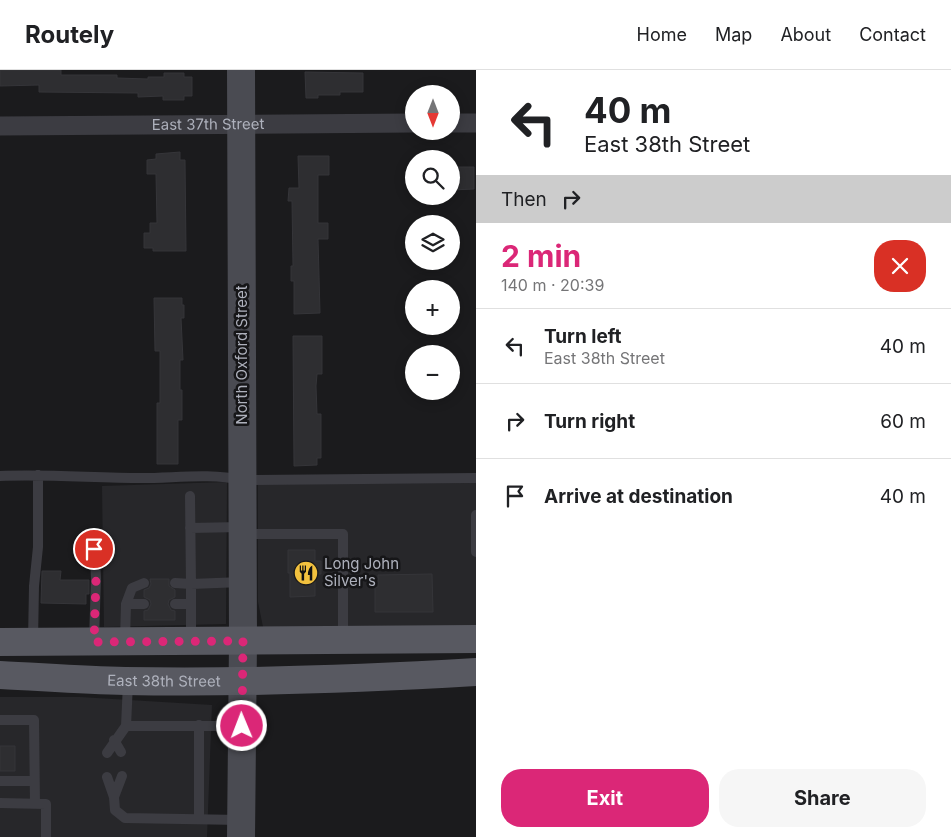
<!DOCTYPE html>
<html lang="en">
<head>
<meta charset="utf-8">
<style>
  :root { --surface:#fff; --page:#f6f6f6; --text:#202124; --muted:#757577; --line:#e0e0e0; --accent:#db2777 }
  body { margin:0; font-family:Inter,sans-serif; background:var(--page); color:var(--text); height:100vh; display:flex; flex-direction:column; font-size:19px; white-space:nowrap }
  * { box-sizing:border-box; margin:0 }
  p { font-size:16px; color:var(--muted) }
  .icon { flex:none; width:28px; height:28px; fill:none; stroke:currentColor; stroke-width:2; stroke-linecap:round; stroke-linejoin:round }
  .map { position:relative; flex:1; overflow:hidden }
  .drawer { display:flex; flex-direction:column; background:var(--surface); width:475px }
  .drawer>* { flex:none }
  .banner { background:#fff; color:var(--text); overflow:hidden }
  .needle { width:32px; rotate:180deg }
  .tools { position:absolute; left:405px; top:15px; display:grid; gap:10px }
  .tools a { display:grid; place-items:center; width:55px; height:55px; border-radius:50%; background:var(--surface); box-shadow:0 2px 12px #0003; font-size:25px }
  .pin { position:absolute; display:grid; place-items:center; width:42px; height:42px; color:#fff; margin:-21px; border:2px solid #fff; border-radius:50%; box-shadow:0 1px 5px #0007 }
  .me { position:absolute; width:55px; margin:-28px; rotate:359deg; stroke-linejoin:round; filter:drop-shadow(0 0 4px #0008) }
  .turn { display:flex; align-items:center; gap:18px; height:105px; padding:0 25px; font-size:22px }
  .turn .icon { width:65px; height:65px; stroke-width:2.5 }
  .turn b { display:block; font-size:35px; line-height:42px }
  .then { display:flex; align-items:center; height:48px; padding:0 25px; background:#0003; gap:10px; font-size:19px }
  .round { display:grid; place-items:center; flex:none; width:52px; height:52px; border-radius:20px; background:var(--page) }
  .head { display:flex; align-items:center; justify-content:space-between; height:85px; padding:0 25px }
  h1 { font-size:30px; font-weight:700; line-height:38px; color:var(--accent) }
  .action { display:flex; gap:10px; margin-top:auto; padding:10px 25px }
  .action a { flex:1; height:58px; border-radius:20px; background:var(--accent); color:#fff; font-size:20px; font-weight:700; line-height:58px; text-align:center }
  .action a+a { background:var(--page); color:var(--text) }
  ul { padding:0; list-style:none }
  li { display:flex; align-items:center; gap:15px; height:75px; padding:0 25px; border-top:1px solid var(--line) }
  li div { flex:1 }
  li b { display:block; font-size:19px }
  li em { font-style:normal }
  header { display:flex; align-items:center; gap:30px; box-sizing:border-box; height:70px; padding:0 25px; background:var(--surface); border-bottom:1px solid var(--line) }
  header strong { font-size:24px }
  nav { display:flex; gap:28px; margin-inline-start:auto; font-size:18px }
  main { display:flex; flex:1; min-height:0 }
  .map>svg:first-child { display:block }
</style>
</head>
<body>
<header>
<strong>Routely</strong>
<nav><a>Home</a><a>Map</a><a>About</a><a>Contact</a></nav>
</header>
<main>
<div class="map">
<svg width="476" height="767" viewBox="0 0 476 767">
  <rect width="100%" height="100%" fill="#1b1b1d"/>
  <path fill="#27272a" d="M227 412 226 554 104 557 102 416Z
    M476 413V557H263L258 532V414Z
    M0 627H80L212 635 207 767H0Z"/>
  <path fill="#2e2e31" stroke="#353539" d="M0 0H61V5H117V8L148 9V7H164V3H184V7H192V26H184V30H163V26L138 27V23L39 22V15L0 16Z
    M305 2 363 3V22H340V25H318V28H306Z
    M180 82V90H185L186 181H153V178H144V163H150V153H157L156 104H147V90L156 89V84Z
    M298 86H329V105H318V153H328V169H318L320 243 294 244V211H291V196H293L292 131H288L289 118H299Z
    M458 97H474V119L451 120V101H458Z
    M154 228H182V235H184V248H181L183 290H180V320H182V350H178V394H157V333H160V281H155Z
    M293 266H322V304H317L316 316 317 344H321V388H317V395L294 396Z
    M288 480H315V491H321V504H315V526L290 527V503H288Z
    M42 501H61L60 510H89V524H86V534L41 533Z
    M432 504 433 542H375V517H378V505Z
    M150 509H169V516L175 520V527L169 530 168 534 171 540 175 541V550H144V541L148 540 151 534 150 530 144 527V520L149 518 151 514Z
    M0 676H15V701H0Z"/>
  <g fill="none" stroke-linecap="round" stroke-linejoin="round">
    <path stroke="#3c3c42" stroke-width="10" d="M0 406C48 404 95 408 142 408 175 408 210 403 242 410L476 408
      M476 445V482
      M190 458 241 457
      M94 463 96 509 94 570
      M243 464H343V569
      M175 513 191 514 190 426
      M126 534H144
      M175 534H191
      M191 569V514L242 512
      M125 570 126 534 132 518 144 513
      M33 571 34 516 38 477V405
      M0 650H34L35 734
      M126 656H242
      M114 670 121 682
      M107 683 126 656 128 613
      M107 707 114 727 115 740 125 748 241 750
      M0 711H34
      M114 727 122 706
      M0 733 46 734V767
      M199 749V655"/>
    <g stroke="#3c3c42" stroke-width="19">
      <path d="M451 53H476"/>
      <path id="s1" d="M0 56 414 53"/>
    </g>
    <path stroke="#4a4b52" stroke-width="28" d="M241 767 243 571 241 0"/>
    <g stroke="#585961" stroke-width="28">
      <path d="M0 572 476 569"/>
      <path id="s2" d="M0 605C42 607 83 610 125 611 242 613 359 609 476 602"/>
    </g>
  </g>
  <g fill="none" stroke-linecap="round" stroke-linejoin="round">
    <path stroke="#db2777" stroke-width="9" stroke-dasharray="0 16.2" d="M94 479 96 509 94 572 243 571 242 656"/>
  </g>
  <defs>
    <g id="restaurant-disc" transform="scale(1.25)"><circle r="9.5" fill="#f2c13e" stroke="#161618"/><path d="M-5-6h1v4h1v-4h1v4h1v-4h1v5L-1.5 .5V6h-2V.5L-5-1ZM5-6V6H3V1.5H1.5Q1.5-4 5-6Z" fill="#111"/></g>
  </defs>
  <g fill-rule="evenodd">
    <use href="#restaurant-disc" x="306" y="503"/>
  </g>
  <g text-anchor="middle" stroke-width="5" stroke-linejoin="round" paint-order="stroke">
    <g font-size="15" fill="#aeb1bc" stroke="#161618">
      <text dy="5" stroke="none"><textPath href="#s1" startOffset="208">East 37th Street</textPath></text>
      <text transform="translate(242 285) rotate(-90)" y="5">North Oxford Street</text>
      <text dy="5" stroke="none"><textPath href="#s2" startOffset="164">East 38th Street</textPath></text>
    </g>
    <g font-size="15" fill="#aeb1bc" stroke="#161618" text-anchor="start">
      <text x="324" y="499">Long John<tspan x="324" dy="17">Silver's</tspan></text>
    </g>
  </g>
</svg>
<div class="tools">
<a><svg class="needle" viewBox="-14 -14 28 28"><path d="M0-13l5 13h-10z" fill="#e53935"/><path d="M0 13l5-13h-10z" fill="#757577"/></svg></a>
<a><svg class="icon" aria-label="search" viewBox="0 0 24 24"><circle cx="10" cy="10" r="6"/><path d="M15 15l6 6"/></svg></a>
<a><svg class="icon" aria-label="layers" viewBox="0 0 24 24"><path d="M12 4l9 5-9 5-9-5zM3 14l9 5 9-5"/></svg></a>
<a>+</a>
<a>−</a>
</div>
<div class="pin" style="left:94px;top:479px;background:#d93025"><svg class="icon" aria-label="arrive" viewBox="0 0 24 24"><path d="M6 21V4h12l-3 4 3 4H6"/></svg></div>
<svg class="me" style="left:242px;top:656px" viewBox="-20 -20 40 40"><circle r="17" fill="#db2777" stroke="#fff" stroke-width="3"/><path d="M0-11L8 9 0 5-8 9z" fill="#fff"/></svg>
</div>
<section class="drawer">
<div class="banner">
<div class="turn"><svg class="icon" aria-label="left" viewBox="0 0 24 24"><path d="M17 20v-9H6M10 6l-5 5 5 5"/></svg><div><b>40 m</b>East 38th Street</div></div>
<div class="then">Then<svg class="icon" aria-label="right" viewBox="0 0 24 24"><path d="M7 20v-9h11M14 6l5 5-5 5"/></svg></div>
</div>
<div class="head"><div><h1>2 min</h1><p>140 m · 20:39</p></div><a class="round" style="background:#d93025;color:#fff"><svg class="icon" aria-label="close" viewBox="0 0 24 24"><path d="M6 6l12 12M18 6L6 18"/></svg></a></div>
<ul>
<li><svg class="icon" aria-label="left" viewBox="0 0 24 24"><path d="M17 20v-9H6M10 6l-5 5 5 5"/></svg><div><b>Turn left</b><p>East 38th Street</p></div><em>40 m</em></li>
<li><svg class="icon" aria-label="right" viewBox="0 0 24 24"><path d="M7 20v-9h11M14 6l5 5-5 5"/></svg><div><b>Turn right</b></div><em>60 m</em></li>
<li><svg class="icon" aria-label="arrive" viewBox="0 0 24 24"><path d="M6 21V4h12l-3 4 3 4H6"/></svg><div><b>Arrive at destination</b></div><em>40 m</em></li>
</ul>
<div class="action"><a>Exit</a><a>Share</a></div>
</section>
</main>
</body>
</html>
